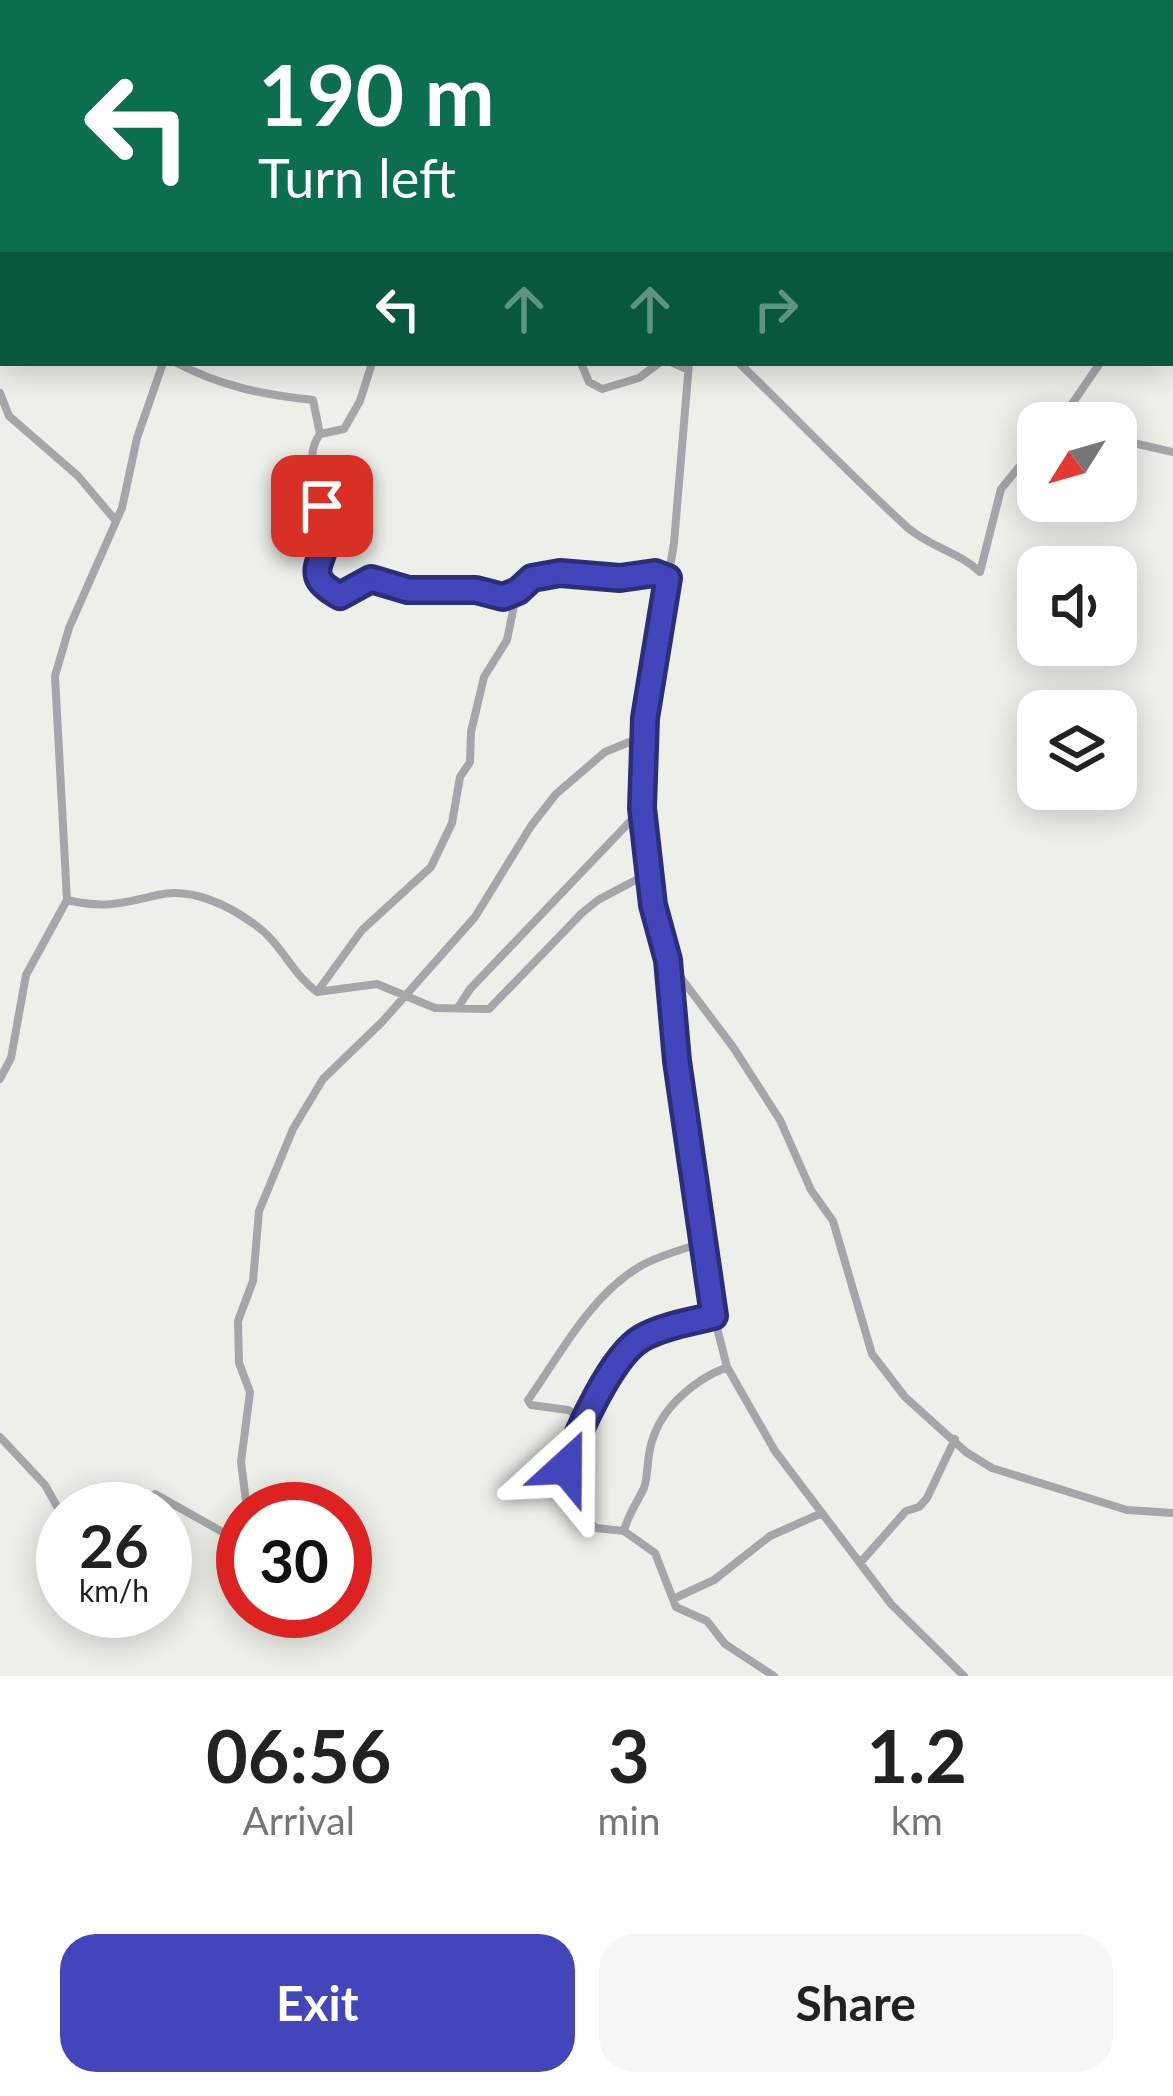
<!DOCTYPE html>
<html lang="en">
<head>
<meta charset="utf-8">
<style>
  :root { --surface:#fff; --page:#f6f6f6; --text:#222; --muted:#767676; --accent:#4346bb }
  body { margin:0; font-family:Lato,sans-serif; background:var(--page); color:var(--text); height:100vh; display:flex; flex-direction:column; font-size:45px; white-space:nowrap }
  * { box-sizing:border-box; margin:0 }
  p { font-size:39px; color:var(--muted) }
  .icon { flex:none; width:66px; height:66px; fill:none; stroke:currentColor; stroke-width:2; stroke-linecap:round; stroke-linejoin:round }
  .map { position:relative; height:1676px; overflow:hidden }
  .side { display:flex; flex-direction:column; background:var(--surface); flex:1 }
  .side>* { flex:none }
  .guide { position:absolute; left:0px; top:0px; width:1173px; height:366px; box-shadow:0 6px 30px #0003; background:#0b6e4f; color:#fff; overflow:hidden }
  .needle { width:78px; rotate:233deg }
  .tools { position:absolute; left:1017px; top:402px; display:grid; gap:24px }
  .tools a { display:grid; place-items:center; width:120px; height:120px; border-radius:24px; background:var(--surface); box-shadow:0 6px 30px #0003; font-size:60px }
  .speed { position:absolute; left:36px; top:1482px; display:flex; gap:24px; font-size:60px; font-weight:700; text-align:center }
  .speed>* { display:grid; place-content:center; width:156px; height:156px; border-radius:50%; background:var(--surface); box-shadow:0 6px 30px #0003; line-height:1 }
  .speed small { font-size:30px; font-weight:400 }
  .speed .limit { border:18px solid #d22; background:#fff; color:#111 }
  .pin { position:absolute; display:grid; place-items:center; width:102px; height:102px; color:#fff; margin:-51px; border-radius:24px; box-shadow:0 6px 18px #0006 }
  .me { position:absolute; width:132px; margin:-66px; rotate:24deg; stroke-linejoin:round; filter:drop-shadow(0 0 9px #0008) }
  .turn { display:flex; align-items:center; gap:42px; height:252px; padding:0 60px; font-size:54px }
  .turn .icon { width:156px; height:156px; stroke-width:2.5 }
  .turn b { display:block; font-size:84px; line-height:102px }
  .lanes { display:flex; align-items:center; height:114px; padding:0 60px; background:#0003; justify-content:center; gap:60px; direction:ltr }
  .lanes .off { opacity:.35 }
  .eta { display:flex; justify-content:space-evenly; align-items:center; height:204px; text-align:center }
  .eta b { font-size:72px; font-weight:700; line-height:84px }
  .primary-button { display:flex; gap:24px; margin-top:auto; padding:24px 60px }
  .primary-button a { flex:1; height:138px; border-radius:36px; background:var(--accent); color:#fff; font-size:48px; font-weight:700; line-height:138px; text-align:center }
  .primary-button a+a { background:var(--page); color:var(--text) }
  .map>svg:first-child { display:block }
</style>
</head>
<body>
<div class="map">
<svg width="1173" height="1676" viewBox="0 0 1173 1676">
  <rect width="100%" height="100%" fill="#edf0e9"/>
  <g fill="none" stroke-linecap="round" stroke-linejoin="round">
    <path stroke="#a5a6a9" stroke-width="8" d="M305 0 308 3
      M98 3 100 0
      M768 3 771 0
      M0 208 3 196
      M1170 266 1173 262
      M177 363C220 386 264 395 313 400L320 434C302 459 321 479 322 506L329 513C328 522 329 534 326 543 317 567 308 588 343 595L371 579 408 590H475L503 597 516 592
      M581 363 589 382 602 389 639 378 659 363
      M673 363 688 370
      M689 363 674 543 645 718 642 809 653 905 668 960 677 1061 714 1316 727 1367 775 1451 891 1604 964 1676
      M739 363C796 418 850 475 908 528 930 547 959 552 980 572L1001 489 1038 444
      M0 393 9 416 78 476 116 521
      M1068 414 1081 423
      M1059 423 1100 363
      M320 434 344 429 360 401 372 363
      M1116 439 1173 452
      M67 900C106 909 122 903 158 895 191 887 228 905 254 924 281 942 291 973 317 992L377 984 435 1008 489 1009 582 913 598 900 649 873
      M669 962 733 1047 780 1120 811 1190 833 1221 872 1354 905 1397 966 1452 992 1468 1127 1510 1173 1513
      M317 992 362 930 431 867 452 823 460 777 470 762 471 732 484 677 507 640 517 591 524 582 560 573 620 578 655 573 668 578
      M459 1006 470 989 640 811
      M0 1079 11 1058 26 975 67 900 55 676 69 628 122 508 137 438 163 363
      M714 1316 652 1333 632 1345 578 1430 566 1467 577 1513 596 1528 624 1531 655 1553 676 1607 707 1621 725 1644 774 1676
      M586 1419 568 1410 531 1405 528 1400C560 1355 590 1296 639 1267 657 1256 681 1250 702 1243
      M0 1437 45 1485 63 1517
      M125 1509 155 1494 226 1534 243 1537
      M247 1509 241 1462 250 1392 239 1363 238 1321 253 1281 259 1211 293 1129 323 1079 382 1022 475 917 531 826 556 794 605 752 644 736
      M624 1531C628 1514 637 1503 644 1488 648 1476 647 1462 650 1449 658 1410 692 1381 727 1367
      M860 1563 906 1511 919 1507 927 1498 955 1439
      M673 1599 714 1580 770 1536 822 1513"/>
  </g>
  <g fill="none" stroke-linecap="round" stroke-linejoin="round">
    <g stroke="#2c2e7a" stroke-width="30">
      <path id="route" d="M322 506 329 508C329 518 329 530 327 539 319 568 305 577 340 596L371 579 408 590H476L503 597 518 591 532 578 560 573 620 578 655 573 668 578 645 718 642 808 653 905 668 960 677 1061 714 1316C691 1322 663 1326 642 1338 612 1355 576 1434 566 1467"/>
    </g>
    <use href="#route" stroke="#4346bb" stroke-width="21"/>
  </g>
</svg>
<div class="tools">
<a><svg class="needle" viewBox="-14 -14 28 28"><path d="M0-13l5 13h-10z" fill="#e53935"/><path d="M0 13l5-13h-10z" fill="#767676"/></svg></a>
<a><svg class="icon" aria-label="sound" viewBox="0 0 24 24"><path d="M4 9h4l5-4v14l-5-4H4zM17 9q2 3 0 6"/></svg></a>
<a><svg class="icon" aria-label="layers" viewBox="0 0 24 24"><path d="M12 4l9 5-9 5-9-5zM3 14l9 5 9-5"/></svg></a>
</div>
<div class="speed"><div>26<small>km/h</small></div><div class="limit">30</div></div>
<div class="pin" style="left:322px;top:506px;background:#d93025"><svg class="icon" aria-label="arrive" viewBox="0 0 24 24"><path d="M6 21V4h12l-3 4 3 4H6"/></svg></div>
<svg class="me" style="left:566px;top:1467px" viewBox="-20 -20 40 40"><path d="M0-17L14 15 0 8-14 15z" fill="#4346bb" stroke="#fff" stroke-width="4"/></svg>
<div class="guide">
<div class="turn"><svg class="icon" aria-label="left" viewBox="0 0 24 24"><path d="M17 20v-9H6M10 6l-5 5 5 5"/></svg><div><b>190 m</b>Turn left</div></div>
<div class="lanes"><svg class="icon" aria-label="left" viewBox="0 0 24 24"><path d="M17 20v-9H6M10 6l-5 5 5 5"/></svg><svg class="icon off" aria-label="ahead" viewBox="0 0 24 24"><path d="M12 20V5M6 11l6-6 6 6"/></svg><svg class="icon off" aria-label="ahead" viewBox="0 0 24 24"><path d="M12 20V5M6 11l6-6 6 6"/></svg><svg class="icon off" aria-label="right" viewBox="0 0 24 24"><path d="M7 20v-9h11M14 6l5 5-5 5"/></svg></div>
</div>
</div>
<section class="side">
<div class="eta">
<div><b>06:56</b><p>Arrival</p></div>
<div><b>3</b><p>min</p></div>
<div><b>1.2</b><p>km</p></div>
</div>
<div class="primary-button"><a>Exit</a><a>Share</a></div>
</section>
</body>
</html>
